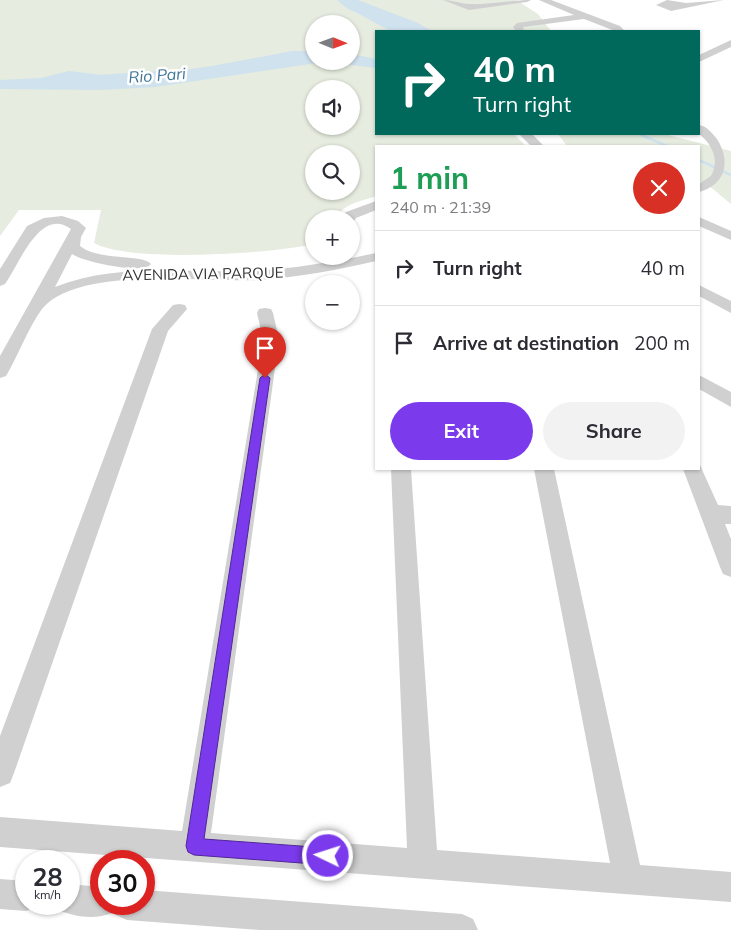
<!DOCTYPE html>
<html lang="en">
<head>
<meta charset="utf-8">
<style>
  :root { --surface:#fff; --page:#f2f2f3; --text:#2b2b33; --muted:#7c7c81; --line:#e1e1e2; --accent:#7c3aed }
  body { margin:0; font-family:Mulish,sans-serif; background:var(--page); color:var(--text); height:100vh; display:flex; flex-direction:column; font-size:19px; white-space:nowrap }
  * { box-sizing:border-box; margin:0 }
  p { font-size:16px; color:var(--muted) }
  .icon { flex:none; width:28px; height:28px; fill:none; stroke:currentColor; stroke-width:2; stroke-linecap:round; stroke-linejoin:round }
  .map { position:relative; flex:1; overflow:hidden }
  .side { position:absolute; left:375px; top:145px; width:325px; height:325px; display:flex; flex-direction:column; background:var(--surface); border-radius:0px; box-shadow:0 1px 4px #0004 }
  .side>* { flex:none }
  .banner { position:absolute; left:375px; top:30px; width:325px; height:105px; border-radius:0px; box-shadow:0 1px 4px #0004; background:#00695c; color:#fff; overflow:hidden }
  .needle { width:32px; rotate:91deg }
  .controls { position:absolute; left:305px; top:15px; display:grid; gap:10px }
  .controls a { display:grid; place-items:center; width:55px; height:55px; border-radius:50%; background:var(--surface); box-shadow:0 1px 4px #0004; font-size:25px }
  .speed { position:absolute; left:15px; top:850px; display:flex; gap:10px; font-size:25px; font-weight:700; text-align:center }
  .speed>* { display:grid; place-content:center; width:65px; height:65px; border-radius:50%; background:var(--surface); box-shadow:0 1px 4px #0004; line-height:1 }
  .speed small { font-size:12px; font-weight:400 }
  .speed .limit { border:8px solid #d22; background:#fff; color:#111 }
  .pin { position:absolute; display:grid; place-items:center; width:42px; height:42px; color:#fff; margin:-51px -21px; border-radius:50% 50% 50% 0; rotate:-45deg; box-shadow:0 0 5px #0007 }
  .pin .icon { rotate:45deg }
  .me { position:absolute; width:55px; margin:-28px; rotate:274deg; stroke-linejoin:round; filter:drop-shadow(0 0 4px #0008) }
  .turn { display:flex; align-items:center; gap:18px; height:105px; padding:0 15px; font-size:22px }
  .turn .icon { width:65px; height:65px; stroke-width:2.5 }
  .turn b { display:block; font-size:35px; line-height:42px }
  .round { display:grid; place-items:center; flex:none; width:52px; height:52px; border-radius:26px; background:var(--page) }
  .overview { display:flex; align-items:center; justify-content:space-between; height:85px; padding:0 15px }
  h1 { font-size:30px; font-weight:700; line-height:38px; color:#1e9e55 }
  .action { display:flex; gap:10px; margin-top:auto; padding:10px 15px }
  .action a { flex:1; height:58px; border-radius:30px; background:var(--accent); color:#fff; font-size:20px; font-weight:700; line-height:58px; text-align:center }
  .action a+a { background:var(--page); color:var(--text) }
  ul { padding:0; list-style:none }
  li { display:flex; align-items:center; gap:15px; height:75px; padding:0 15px; border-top:1px solid var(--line) }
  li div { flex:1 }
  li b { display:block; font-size:19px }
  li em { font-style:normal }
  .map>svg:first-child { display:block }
</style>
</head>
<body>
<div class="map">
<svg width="731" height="930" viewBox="0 0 731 930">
  <rect width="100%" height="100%" fill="#fff"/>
  <path fill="#e6ecdf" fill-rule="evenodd" d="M0 0H516L538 14 551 31H376V134H514L526 146H376V196C363 201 340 204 337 219H314V244C271 254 130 263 94 243L101 210H19L0 236ZM314 24H351V61H314ZM314 89H351V126H314ZM314 154H351V191H314Z
    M550 134H664L731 151V204L708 185H699V146H567L558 134Z"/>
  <path fill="#cfe2ee" d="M337 0H358L418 23 432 31H401L348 9Z
    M292 51H314V61H351V54L376 59V68L334 63H317L155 87 101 90 0 89V80L41 78 69 71 126 78 212 66Z"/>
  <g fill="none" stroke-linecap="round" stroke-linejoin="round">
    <path stroke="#cfe2ee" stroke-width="2.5" d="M639 134 667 146
      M699 160 731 175"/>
    <path fill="#cfe2ee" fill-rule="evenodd" d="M340 0H352L405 31H390L341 4Z
      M186 69 191 70 193 73 191 76 82 84 75 80 82 76Z"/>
    <path fill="#d0d0d0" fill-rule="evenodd" d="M443 0C453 0 461 4 471 4 490 5 511 0 531 0L527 2 469 10Z
      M539 0H551L620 26 625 31H615L584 19 523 27 524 31H516L513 27 517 23 574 15Z
      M667 0 686 3 724 0 671 11 656 5Z
      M731 40V47L699 62V55Z
      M699 125C707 126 712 133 717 139 731 161 726 185 699 192V184L711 176C720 160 712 144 699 134Z
      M519 134H532L544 146H531Z
      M376 201V210L356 218 353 222 351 219H341L346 212Z
      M62 216 78 221 86 228 81 237 80 246C98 261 144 254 151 264 144 275 83 262 72 254L55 287C116 263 180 273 244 271 288 270 333 262 376 253V261C338 270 299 277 260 280 207 283 78 265 42 309 28 328 18 356 6 376L0 378V356L71 229C40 206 19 265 5 284L0 286V269L27 226 44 218Z
      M699 217 731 231V240L699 226Z
      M699 285 731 301V313L699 296Z
      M179 304 185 305 187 309 168 331 14 773 10 783 0 787V736L152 329 173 305Z
      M265 308 271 309 273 313 279 339 211 833 407 848 391 469H411L437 850 610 863 534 469H554L640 865 731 872V902L0 847V817L182 831 263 339 257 313 259 309Z
      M699 375 731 392V407L699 389Z
      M699 463 718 505 731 506V524H725L731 539V577L723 574 720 567 683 469H699Z
      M0 879 26 881V904H38L37 907 26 911 0 909Z
      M69 884 101 887V904H144V890L462 914 473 919 478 930H260L127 920 116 915 114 909 112 913C95 920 75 917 58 910L56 904H69Z"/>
  </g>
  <path fill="#7c3aed" stroke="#51269a" d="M265 374 270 378 204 839 328 848 334 850 336 856 334 862 328 865 194 855 188 852 186 846 260 378Z"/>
  <g text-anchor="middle" stroke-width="5" stroke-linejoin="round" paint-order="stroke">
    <g font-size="15" fill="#333" stroke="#fff">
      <text transform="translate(203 274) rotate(-1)" y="5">AVENIDA VIA PARQUE</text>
    </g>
    <g font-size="16" font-style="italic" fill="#3f7597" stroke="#fff">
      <text transform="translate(157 75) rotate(-4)" y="6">Rio Pari</text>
    </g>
  </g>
</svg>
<div class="controls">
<a><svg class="needle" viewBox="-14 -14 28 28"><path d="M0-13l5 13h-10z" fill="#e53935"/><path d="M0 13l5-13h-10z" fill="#7c7c81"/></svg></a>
<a><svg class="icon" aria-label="sound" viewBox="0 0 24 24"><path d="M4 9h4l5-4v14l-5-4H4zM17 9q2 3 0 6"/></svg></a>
<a><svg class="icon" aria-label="search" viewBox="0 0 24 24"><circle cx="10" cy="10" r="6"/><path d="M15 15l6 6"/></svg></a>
<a>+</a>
<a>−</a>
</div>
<div class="speed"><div>28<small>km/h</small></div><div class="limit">30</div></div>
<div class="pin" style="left:265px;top:378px;background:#d93025"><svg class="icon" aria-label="arrive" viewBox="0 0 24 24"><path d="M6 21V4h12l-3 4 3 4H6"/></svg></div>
<svg class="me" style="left:328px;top:856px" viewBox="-20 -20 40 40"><circle r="17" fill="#7c3aed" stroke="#fff" stroke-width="3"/><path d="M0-11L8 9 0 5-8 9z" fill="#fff"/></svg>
<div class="banner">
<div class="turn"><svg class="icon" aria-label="right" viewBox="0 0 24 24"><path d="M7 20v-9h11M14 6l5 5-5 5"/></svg><div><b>40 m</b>Turn right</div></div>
</div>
<section class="side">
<div class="overview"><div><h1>1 min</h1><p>240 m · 21:39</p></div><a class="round" style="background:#d93025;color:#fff"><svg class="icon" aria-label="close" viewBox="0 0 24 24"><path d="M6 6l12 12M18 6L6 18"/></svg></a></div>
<ul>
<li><svg class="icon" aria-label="right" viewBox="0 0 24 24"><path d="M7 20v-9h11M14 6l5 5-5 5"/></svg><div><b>Turn right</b></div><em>40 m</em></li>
<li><svg class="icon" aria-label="arrive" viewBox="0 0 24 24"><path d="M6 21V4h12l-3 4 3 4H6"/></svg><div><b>Arrive at destination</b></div><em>200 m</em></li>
</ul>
<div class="action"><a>Exit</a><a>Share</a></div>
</section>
</div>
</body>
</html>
